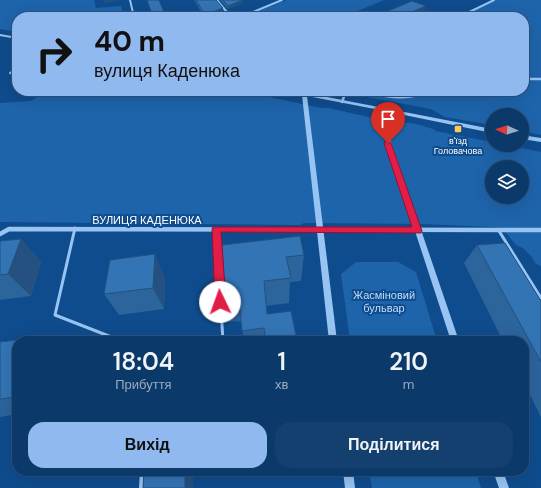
<!DOCTYPE html>
<html lang="uk">
<head>
<meta charset="utf-8">
<style>
  :root { --surface:#0b396a; --page:#144070; --text:#f1f3f6; --muted:#9aacc1; --line:#2b537e; --accent:#90b9f0 }
  body { margin:0; font-family:"DM Sans",sans-serif; background:var(--page); color:var(--text); height:100vh; display:flex; flex-direction:column; font-size:15px; white-space:nowrap }
  * { box-sizing:border-box; margin:0 }
  p { font-size:13px; color:var(--muted) }
  .icon { flex:none; width:22px; height:22px; fill:none; stroke:currentColor; stroke-width:2; stroke-linecap:round; stroke-linejoin:round }
  .map { position:relative; flex:1; overflow:hidden }
  .side { position:absolute; left:12px; top:336px; width:517px; height:140px; display:flex; flex-direction:column; background:var(--surface); border-radius:16px; box-shadow:0 4px 16px #0002,0 0 0 1px var(--line) }
  .side>* { flex:none }
  .guide { position:absolute; left:12px; top:12px; width:517px; height:84px; border-radius:16px; box-shadow:0 4px 16px #0002,0 0 0 1px var(--line); background:#90b9f0; color:#111; overflow:hidden }
  .needle { width:26px; rotate:274deg }
  .tools { position:absolute; left:485px; top:108px; display:grid; gap:8px }
  .tools a { display:grid; place-items:center; width:44px; height:44px; border-radius:50%; background:var(--surface); box-shadow:0 4px 16px #0002,0 0 0 1px var(--line); font-size:20px }
  .pin { position:absolute; display:grid; place-items:center; width:34px; height:34px; color:#fff; margin:-41px -17px; border-radius:50% 50% 50% 0; rotate:-45deg; box-shadow:0 0 4px #0007 }
  .pin .icon { rotate:45deg }
  .me { position:absolute; width:44px; margin:-22px; rotate:357deg; stroke-linejoin:round; filter:drop-shadow(0 0 3px #0008) }
  .turn { display:flex; align-items:center; gap:14px; height:84px; padding:0 16px; font-size:18px }
  .turn .icon { width:52px; height:52px; stroke-width:2.5 }
  .turn b { display:block; font-size:28px; line-height:34px }
  .eta { display:flex; justify-content:space-evenly; align-items:center; height:68px; text-align:center }
  .eta b { font-size:24px; font-weight:600; line-height:28px }
  .primary-button { display:flex; gap:8px; margin-top:auto; padding:8px 16px }
  .primary-button a { flex:1; height:46px; border-radius:16px; background:var(--accent); color:#111; font-size:16px; font-weight:600; line-height:46px; text-align:center }
  .primary-button a+a { background:var(--page); color:var(--text) }
  .map>svg:first-child { display:block }
</style>
</head>
<body>
<div class="map">
<svg width="541" height="488" viewBox="0 0 541 488">
  <rect width="100%" height="100%" fill="#0f4c8d"/>
  <path fill="#1e64ab" fill-rule="evenodd" d="M0 0H94L96 8 121 6 124 17H17V32L0 29Z
    M287 0H384L343 17H242Z
    M494 0H541V135L522 131V115H492V125L445 117 431 109 346 93V91H524V17H459Z
    M46 91H241L321 108H329L398 124C409 120 426 127 436 130L435 131 492 142V145H507L541 152V266L536 264 532 257 523 248 516 245 502 228 492 227 423 224 304 223 300 225 0 222V103L31 101ZM492 167H522V197H492Z
    M356 262H398L416 272 437 341H350L341 274Z
    M369 471H476L481 488H372Z"/>
  <g fill="none" stroke-linecap="round" stroke-linejoin="round">
    <path stroke="#97c4f3" stroke-width="2" d="M17 68 10 73 17 77"/>
    <path stroke="#97c4f3" stroke-width="3" d="M75 228 55 315 114 338 117 341
      M216 229 223 341
      M499 231 541 298"/>
    <path stroke="#97c4f3" stroke-width="4" d="M141 488 142 471"/>
    <path stroke="#97c4f3" stroke-width="2.5" d="M524 79H541
      M361 91C382 95 407 103 426 91"/>
    <path stroke="#97c4f3" stroke-width="2" d="M130 0 134 17
      M217 0 231 17
      M241 17 282 0
      M459 17 494 0"/>
    <path stroke="#97c4f3" stroke-width="2.5" d="M342 102 346 91"/>
    <path stroke="#97c4f3" stroke-width="4.5" d="M0 234 9 229 541 230"/>
    <path fill="#97c4f3" fill-rule="evenodd" d="M0 34 17 37V39L0 36Z
      M287 91H296L492 129V133L380 110 459 341H451L375 109 307 96 337 341H329L302 95Z
      M522 135 541 138V142L522 139Z
      M343 471H353L355 488H345Z
      M493 471H503L509 488H499Z"/>
  </g>
  <path fill="#2c649c" d="M194 0H216L223 11 209 17H204Z
    M220 0H243V3L228 9Z
    M388 11 424 12 414 17H373L388 13Z
    M21 239 41 262 31 296 0 300V241Z
    M222 245 304 255 301 281 290 282 289 303 266 306 267 314 297 341H244L241 321 229 322 225 299Z
    M477 245 541 301V417L524 383V341H503L464 263Z
    M165 277 164 309 119 315 104 294Z
    M34 338 38 341H17V414L0 417V342Z"/>
  <path fill="#24517f" d="M104 0H121L104 3Z
    M243 0V3L228 9V6Z
    M426 6 424 12 414 17H402V16Z
    M223 8V11L209 17H205V15Z
    M21 239 41 262 31 296 8 274Z
    M155 254 165 277 164 309 153 288Z
    M34 338 38 341H33Z
    M185 471H193V488H185Z"/>
  <path fill="#3374b5" stroke="#24517f" d="M147 0H159L166 17H153Z
    M196 0H216L223 8 205 15Z
    M223 0H243L228 6Z
    M412 1 426 6 402 16 388 11Z
    M385 12 398 17H373Z
    M300 236 304 255 286 257 291 278 264 281 267 314 291 311 297 341H266L264 328 242 331 239 297 225 299 222 245Z
    M21 239 8 274 0 275V241Z
    M505 243 541 301V362L477 245Z
    M155 254 153 288 104 294 110 260Z
    M34 338 33 341H17V397L0 399V342Z
    M144 471H185V488H143Z"/>
  <path fill="#e11d48" stroke="#92132f" d="M385 141H388L391 143 422 231 421 233 221 232 226 302 224 305 220 307 217 305 215 302 212 229 213 227H412L384 143Z"/>
  <rect fill="#ffc758" stroke="#0f4c8d" stroke-width="1.5" x="454" y="125" width="8" height="8" rx="2"/>
  <g text-anchor="middle" stroke-width="4" stroke-linejoin="round" paint-order="stroke">
    <g font-size="9" fill="#fff" stroke="#0f4c8d">
      <text x="458" y="144">в'їзд<tspan x="458" dy="10">Головачова</tspan></text>
    </g>
    <g font-size="11" fill="#fff" stroke="#0f4c8d">
      <text x="147" y="224">ВУЛИЦЯ КАДЕНЮКА</text>
    </g>
    <g font-size="11" fill="#bedefe" stroke="#0f4c8d">
      <text x="384" y="299">Жасміновий<tspan x="384" dy="13">бульвар</tspan></text>
    </g>
  </g>
</svg>
<div class="tools">
<a><svg class="needle" viewBox="-14 -14 28 28"><path d="M0-13l5 13h-10z" fill="#e53935"/><path d="M0 13l5-13h-10z" fill="#9aacc1"/></svg></a>
<a><svg class="icon" aria-label="layers" viewBox="0 0 24 24"><path d="M12 4l9 5-9 5-9-5zM3 14l9 5 9-5"/></svg></a>
</div>
<div class="pin" style="left:388px;top:143px;background:#d93025"><svg class="icon" aria-label="arrive" viewBox="0 0 24 24"><path d="M6 21V4h12l-3 4 3 4H6"/></svg></div>
<svg class="me" style="left:220px;top:302px" viewBox="-20 -20 40 40"><circle r="19" fill="#fff"/><path d="M0-13L10 11 0 6-10 11z" fill="#e11d48"/></svg>
<div class="guide">
<div class="turn"><svg class="icon" aria-label="right" viewBox="0 0 24 24"><path d="M7 20v-9h11M14 6l5 5-5 5"/></svg><div><b>40 m</b>вулиця Каденюка</div></div>
</div>
<section class="side">
<div class="eta">
<div><b>18:04</b><p>Прибуття</p></div>
<div><b>1</b><p>хв</p></div>
<div><b>210</b><p>m</p></div>
</div>
<div class="primary-button"><a>Вихід</a><a>Поділитися</a></div>
</section>
</div>
</body>
</html>
